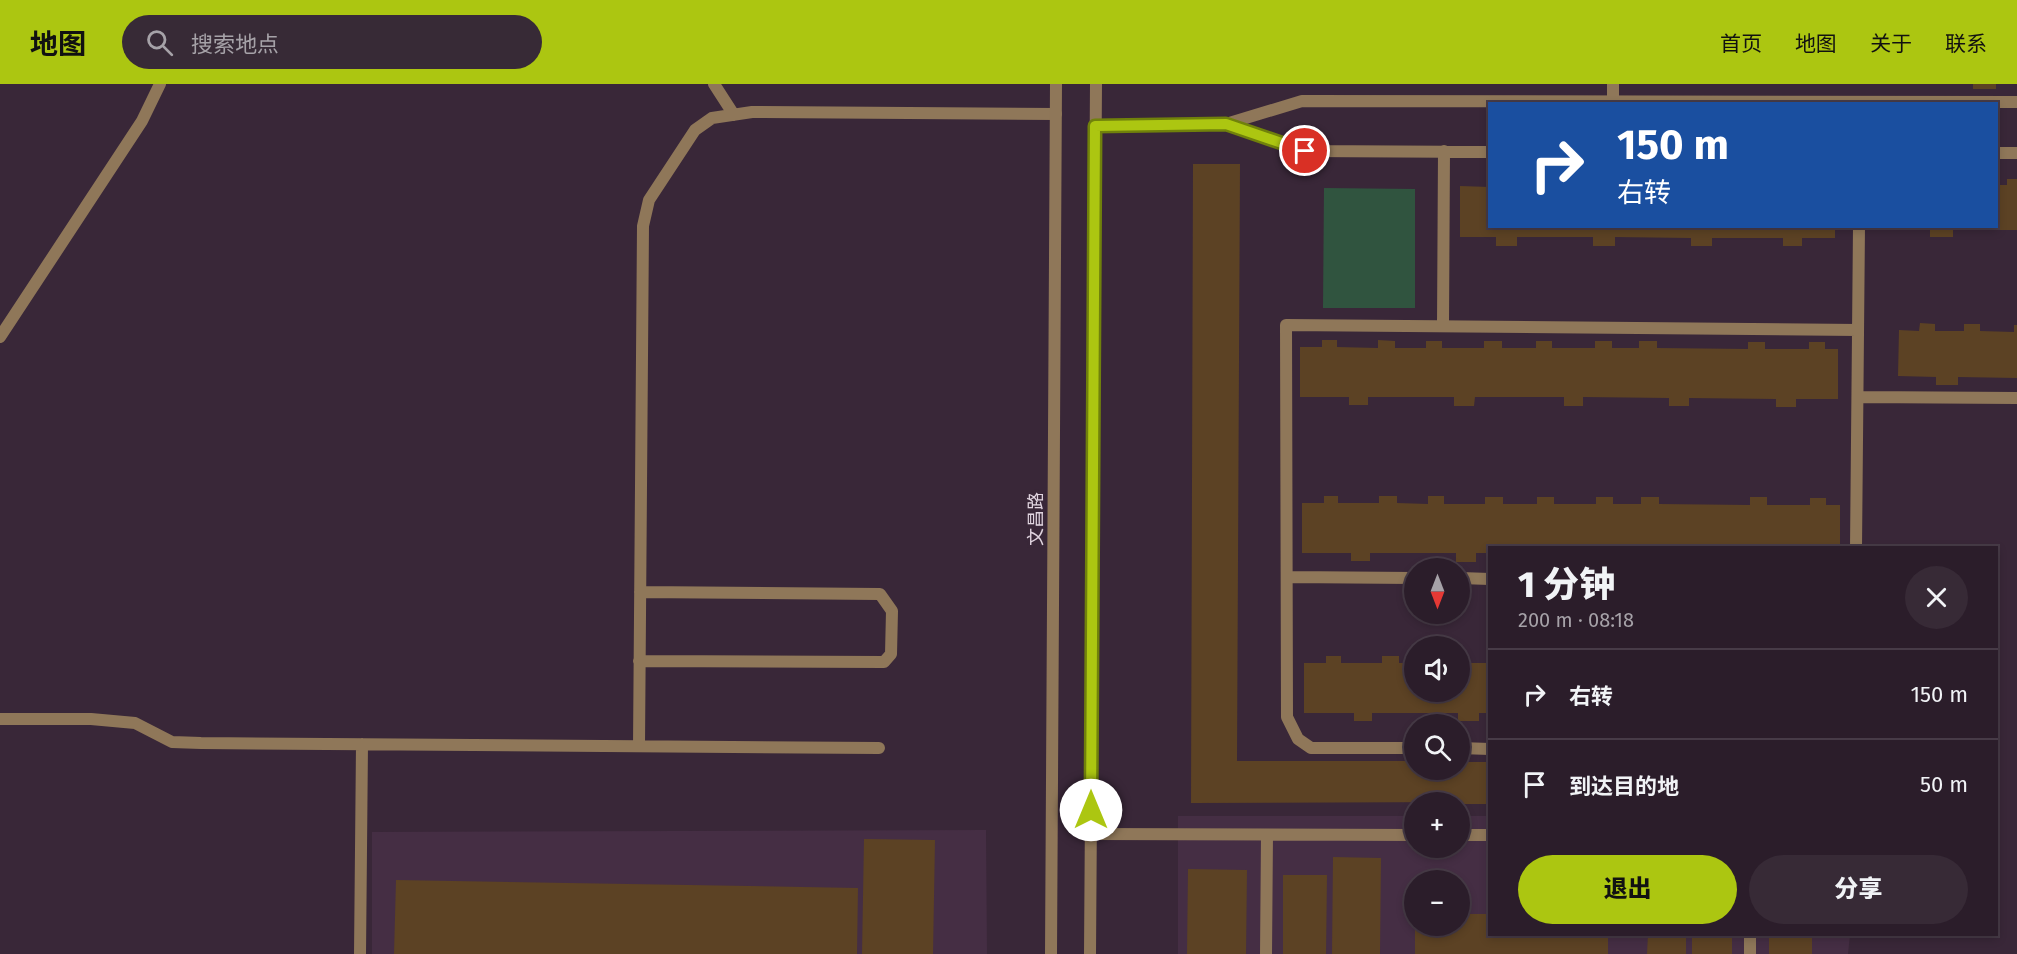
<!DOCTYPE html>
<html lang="zh">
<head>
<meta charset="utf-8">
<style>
  :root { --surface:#2b1d2a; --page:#372a36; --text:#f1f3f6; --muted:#a6a2a8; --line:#473b47; --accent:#acc611 }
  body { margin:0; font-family:"Fira Sans","Noto Sans SC",sans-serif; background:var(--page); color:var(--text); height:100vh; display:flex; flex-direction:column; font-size:22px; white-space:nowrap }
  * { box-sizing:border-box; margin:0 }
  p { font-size:20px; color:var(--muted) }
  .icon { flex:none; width:33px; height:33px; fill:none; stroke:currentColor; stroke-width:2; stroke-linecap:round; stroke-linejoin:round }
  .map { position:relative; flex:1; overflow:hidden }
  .sheet { position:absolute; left:1488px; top:462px; width:510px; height:390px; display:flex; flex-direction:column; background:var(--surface); border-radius:0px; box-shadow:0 3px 9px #0003,0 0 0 2px var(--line) }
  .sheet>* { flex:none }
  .guide { position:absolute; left:1488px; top:18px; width:510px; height:126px; border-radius:0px; box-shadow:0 3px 9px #0003,0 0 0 2px var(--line); background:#1a4fa0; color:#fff; overflow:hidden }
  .needle { width:39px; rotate:180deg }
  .controls { position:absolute; left:1404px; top:474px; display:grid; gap:12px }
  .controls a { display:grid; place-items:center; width:66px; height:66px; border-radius:50%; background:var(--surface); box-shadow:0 3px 9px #0003,0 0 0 2px var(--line); font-size:30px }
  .pin { position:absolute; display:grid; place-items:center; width:51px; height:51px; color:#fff; margin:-26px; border:3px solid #fff; border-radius:50%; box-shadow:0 2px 6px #0007 }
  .me { position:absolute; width:66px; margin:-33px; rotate:0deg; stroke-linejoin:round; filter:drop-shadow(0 0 4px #0008) }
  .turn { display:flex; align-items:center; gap:21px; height:126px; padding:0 30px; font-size:27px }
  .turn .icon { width:78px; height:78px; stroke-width:2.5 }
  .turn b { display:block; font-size:42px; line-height:51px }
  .round { display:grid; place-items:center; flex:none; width:63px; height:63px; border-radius:32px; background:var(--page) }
  .summary { display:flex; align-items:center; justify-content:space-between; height:102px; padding:0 30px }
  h1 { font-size:36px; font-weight:800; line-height:45px }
  .primary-button { display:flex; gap:12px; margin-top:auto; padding:12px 30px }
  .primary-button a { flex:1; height:69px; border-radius:36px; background:var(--accent); color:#111; font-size:24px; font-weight:800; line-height:69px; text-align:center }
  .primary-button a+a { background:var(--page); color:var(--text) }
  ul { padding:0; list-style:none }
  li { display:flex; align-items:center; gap:18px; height:90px; padding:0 30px; border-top:2px solid var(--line) }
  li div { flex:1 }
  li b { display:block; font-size:22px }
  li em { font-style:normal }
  header { display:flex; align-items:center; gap:36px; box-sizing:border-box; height:84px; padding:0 30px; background:var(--accent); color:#111 }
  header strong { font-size:28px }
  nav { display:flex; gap:33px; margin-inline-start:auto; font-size:21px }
  .search { width:420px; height:54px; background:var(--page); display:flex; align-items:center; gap:15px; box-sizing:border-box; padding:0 21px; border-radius:33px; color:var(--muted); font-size:22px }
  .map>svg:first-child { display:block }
</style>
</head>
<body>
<header>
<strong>地图</strong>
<div class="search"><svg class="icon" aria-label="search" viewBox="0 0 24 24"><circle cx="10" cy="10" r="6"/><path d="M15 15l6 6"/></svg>搜索地点</div>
<nav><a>首页</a><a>地图</a><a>关于</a><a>联系</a></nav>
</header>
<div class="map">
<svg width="2017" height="870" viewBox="0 0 2017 870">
  <rect width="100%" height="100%" fill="#392738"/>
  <path fill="#452e44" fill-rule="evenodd" d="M1178 732H1414V764H1460V732H1489L1490 850 1850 851 1848 870H1178ZM1414 796H1460V842H1414Z
    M986 746 987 870H372V748Z"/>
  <path fill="#30543f" d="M1324 104 1415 105V224H1323Z"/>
  <path fill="#5c4224" d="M1973 0H1996V5H1973Z
    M1193 80H1240L1237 677H1414V686H1460V678H1490V720H1460V718L1191 719Z
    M2007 95H2017V146H1953V153H1930V146H1894V142H1996V101H2007Z
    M1460 102 1490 103V142H1835V154H1802V162H1783V154H1712V162H1691V154L1615 153V162H1593V153H1517V162H1496V153H1460Z
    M1920 239 1935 240V247H1964V240H1980V247L2014 248V241H2017V294L1958 293V301H1936V293L1898 292 1899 246 1919 247Z
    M1322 256H1337V263L1378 264V256L1395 257V264H1426V257H1442V264H1484V257H1502V264H1536V257H1552V264H1595V257H1612V264H1639V257H1657V264L1748 265V258H1765V265H1809V258H1825V265H1838V315H1796V323H1776V315L1689 314V322H1669V314L1583 313V322H1564V313H1475L1474 322H1454V313H1368V321H1349V313H1300V263H1322Z
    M1324 412H1338V419H1379V412H1397V419L1428 420V412H1444V420H1485V413H1503V420H1537V413H1554V420H1596V413H1613V420H1641V413H1659V420L1750 421V413H1767V421H1810V414H1826V421H1840V464H1490V469H1476V478H1456V469H1370V477H1351V469H1302V419H1324Z
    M1326 572H1341V579H1382V572H1399V579H1414V608H1460V579H1490V629H1479V637H1458V629H1372V637H1354V629H1304V579H1326Z
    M864 755 935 756 933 870H862Z
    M1333 773 1381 774 1380 870H1332Z
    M1188 785 1247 786 1246 870H1187Z
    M1283 791H1327L1326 870H1283Z
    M396 796 858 804 857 870H394Z
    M1460 830H1490V850H1608V870H1415V842H1460Z
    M1648 850H1686V870H1647Z
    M1692 850H1732V870H1692Z
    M1769 850H1812V870H1769Z"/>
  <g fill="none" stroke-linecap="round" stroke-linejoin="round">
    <path stroke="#8f7759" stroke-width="12" d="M714 0 734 31
      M1613 0V20
      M1226 40 1305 67 1490 68
      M1095 42 1226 40 1302 17 2017 18
      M1996 69H2017
      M1443 242 1444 67
      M1858 313 2017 314
      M1856 464 1859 142
      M1287 493 1414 494
      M1460 494 1490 495
      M639 577 884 578 891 570 892 527 880 510 640 508
      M0 635H91L135 639 172 658 201 659 879 664
      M639 662 643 142 649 116 695 46 712 34 752 28 1056 30
      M1414 664H1311L1298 655 1287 633 1286 241 1858 246
      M1460 664 1490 665
      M1091 750 1414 751
      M1460 751H1490
      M1750 850V870
      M360 870 362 660
      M1266 870 1267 751"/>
    <path stroke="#8f7759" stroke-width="12" d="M0 253 142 37 160 0"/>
    <path stroke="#8f7759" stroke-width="12" d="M1051 870 1056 0
      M1090 870 1096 0"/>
  </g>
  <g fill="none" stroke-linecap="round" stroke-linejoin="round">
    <g stroke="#70810b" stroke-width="15">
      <path id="route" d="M1091 726 1095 42 1226 40 1305 67"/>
    </g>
    <use href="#route" stroke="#acc611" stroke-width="10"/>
  </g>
  <g text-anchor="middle" stroke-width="6" stroke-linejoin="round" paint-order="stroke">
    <g font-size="18" fill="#e1d5e0" stroke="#392738">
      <text transform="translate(1036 435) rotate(-90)" y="6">文昌路</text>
    </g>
  </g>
</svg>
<div class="controls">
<a><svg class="needle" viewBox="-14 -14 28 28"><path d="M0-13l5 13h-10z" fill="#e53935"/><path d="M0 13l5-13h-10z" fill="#a6a2a8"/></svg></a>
<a><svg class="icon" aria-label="sound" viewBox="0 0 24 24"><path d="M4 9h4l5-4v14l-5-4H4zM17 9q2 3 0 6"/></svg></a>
<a><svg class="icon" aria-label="search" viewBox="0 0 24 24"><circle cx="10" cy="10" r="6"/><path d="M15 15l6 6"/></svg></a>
<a>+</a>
<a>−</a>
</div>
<div class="pin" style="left:1305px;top:67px;background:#d93025"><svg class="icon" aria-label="arrive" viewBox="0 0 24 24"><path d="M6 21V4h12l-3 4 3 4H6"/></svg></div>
<svg class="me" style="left:1091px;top:726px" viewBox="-20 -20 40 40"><circle r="19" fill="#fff"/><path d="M0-13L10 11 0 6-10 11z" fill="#acc611"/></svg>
<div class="guide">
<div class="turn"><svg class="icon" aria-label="right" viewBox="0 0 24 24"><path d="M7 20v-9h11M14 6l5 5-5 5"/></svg><div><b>150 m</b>右转</div></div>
</div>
<section class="sheet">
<div class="summary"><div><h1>1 分钟</h1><p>200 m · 08:18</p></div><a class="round"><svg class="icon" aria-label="close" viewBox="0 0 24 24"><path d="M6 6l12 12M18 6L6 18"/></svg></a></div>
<ul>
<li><svg class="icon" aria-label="right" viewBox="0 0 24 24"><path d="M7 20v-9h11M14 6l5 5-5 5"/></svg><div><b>右转</b></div><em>150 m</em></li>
<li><svg class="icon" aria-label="arrive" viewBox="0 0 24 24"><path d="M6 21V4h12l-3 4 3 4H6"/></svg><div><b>到达目的地</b></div><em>50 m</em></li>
</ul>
<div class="primary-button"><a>退出</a><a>分享</a></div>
</section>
</div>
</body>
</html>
